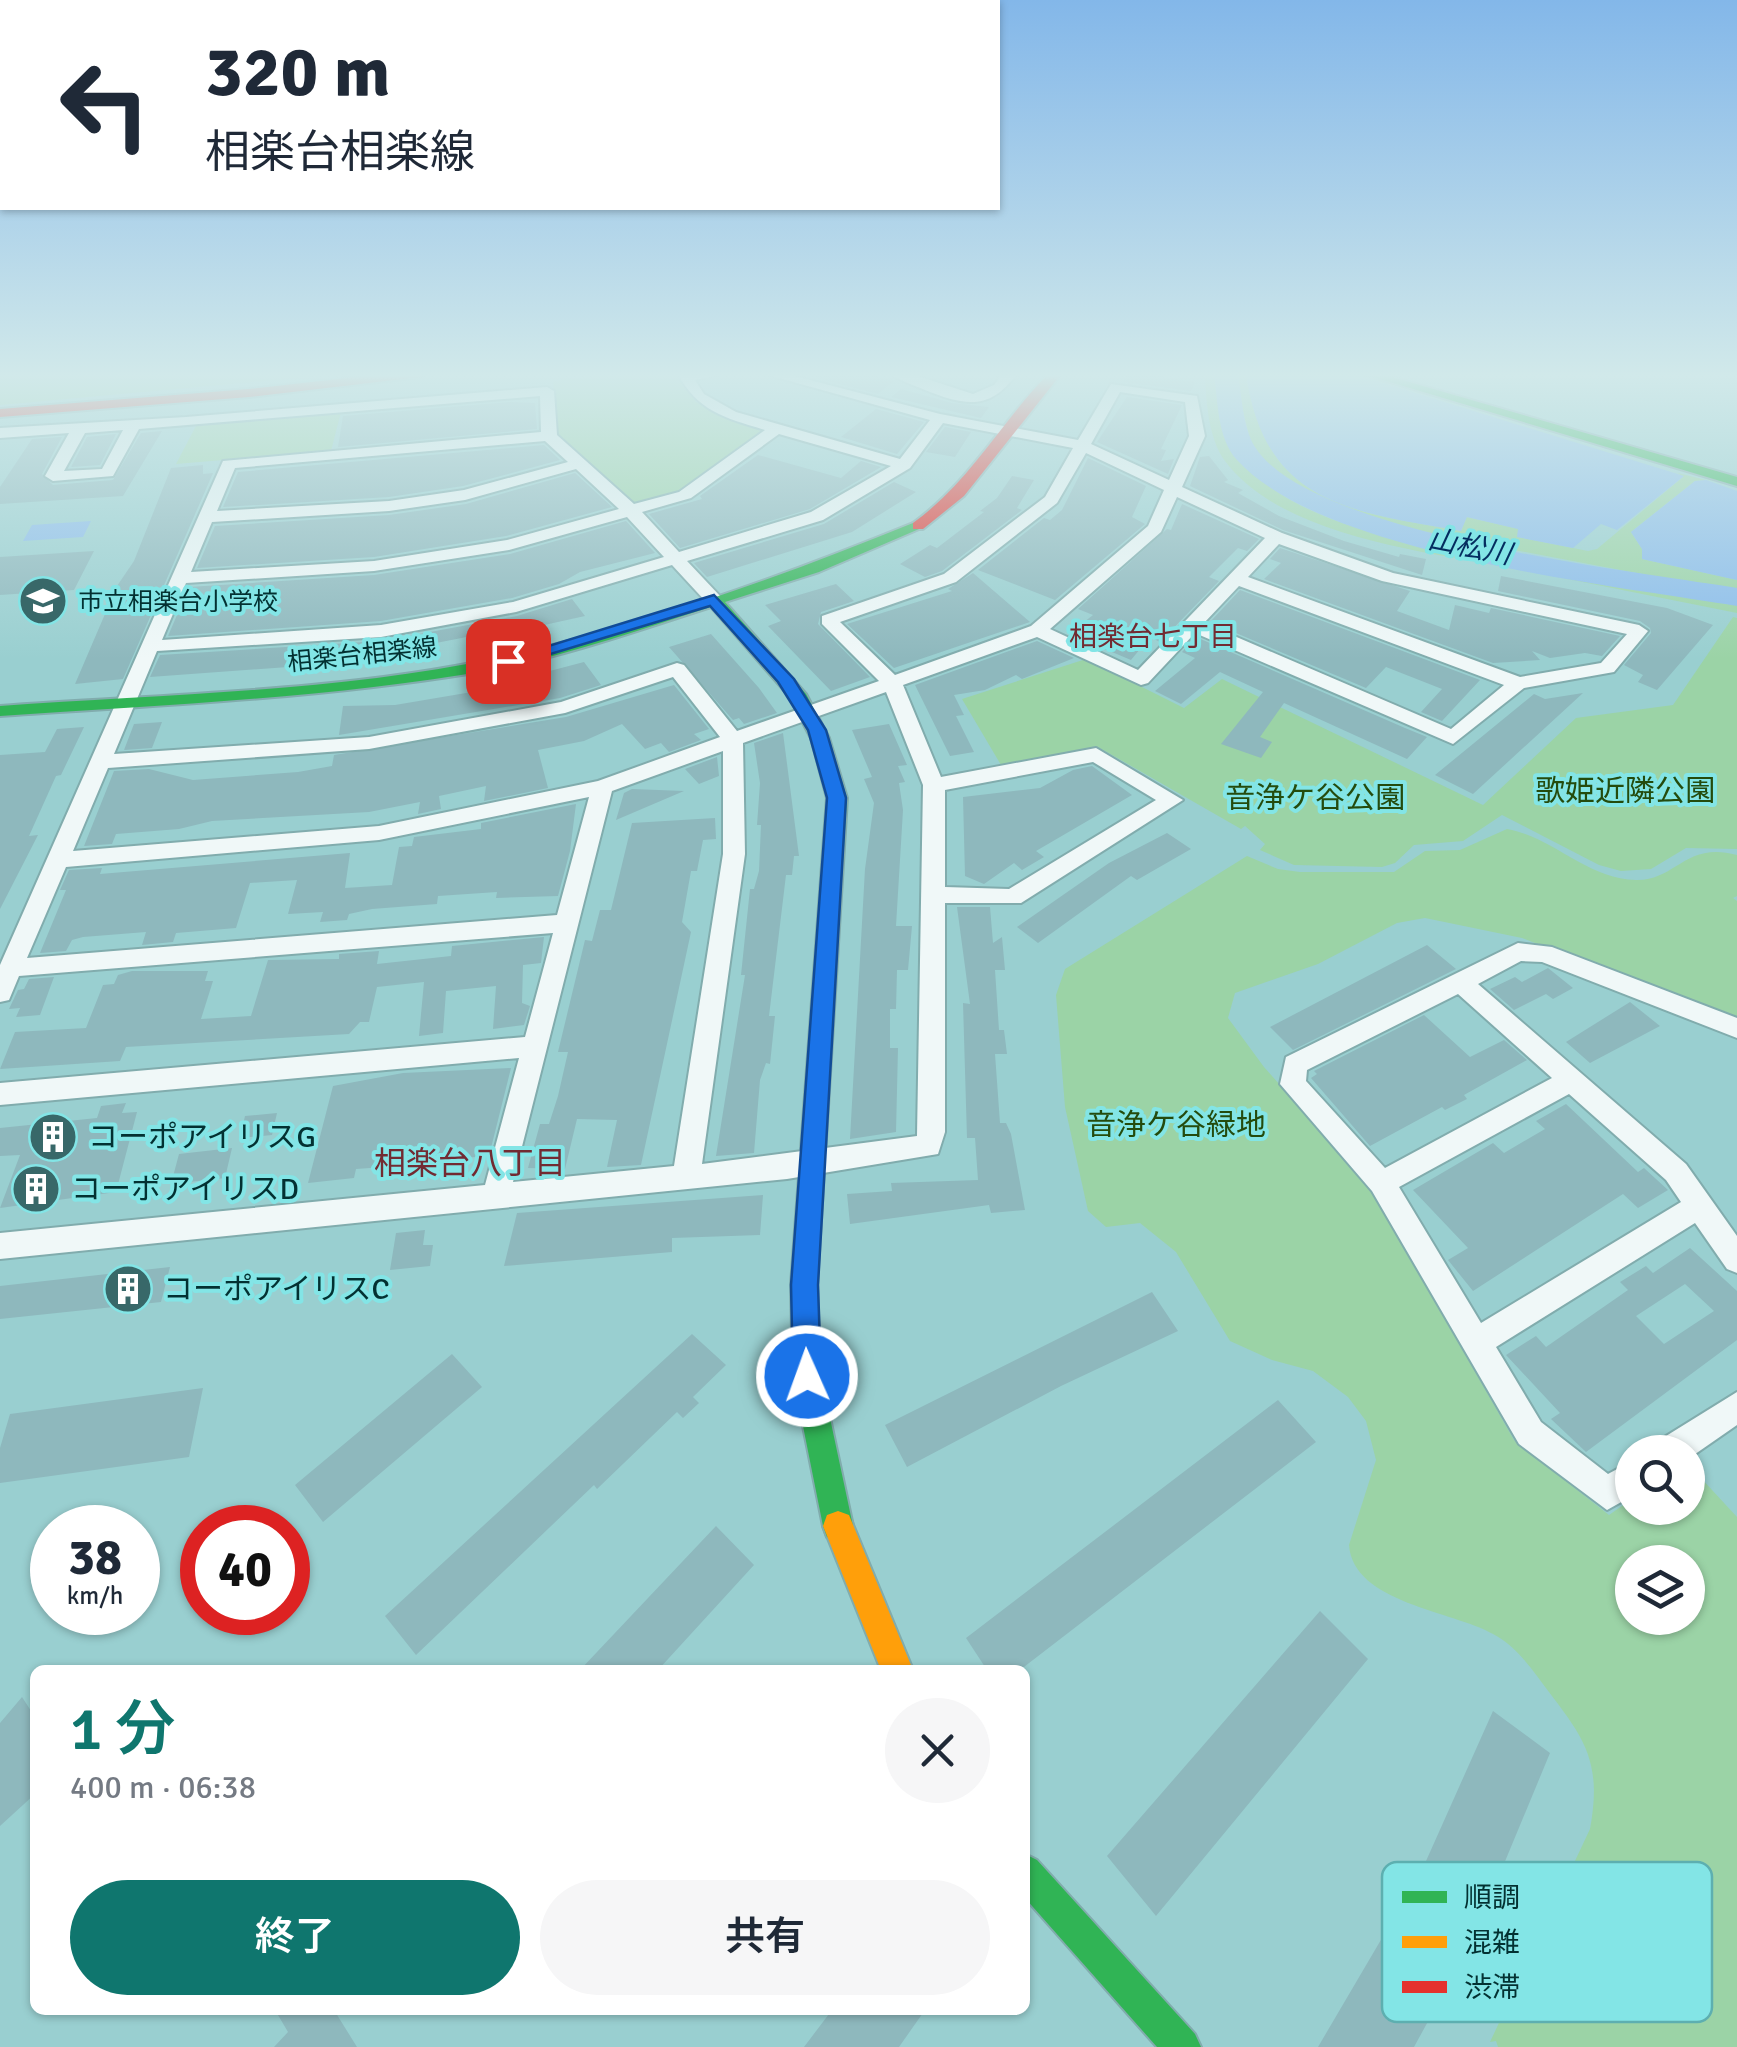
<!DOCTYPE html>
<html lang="ja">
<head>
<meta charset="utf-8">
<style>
  :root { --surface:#fff; --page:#f6f6f7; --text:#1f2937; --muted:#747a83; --accent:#0f766e }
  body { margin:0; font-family:Signika,"Noto Sans JP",sans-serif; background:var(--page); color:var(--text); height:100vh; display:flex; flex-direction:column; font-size:38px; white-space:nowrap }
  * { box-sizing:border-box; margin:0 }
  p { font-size:32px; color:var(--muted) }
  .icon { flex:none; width:55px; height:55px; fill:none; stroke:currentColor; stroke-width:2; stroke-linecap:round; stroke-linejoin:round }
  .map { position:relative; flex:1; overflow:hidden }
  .side { position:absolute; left:30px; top:1665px; width:1000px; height:350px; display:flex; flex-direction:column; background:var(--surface); border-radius:15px; box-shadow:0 2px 8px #0004 }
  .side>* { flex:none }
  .guide { position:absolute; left:0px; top:0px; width:1000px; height:210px; box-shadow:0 2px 8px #0004; background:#fff; color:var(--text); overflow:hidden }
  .fabs { position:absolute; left:1615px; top:1435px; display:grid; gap:20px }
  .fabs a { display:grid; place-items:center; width:90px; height:90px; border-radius:50%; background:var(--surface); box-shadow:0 2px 8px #0004; font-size:50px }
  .speed { position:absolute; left:30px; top:1505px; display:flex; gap:20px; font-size:50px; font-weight:700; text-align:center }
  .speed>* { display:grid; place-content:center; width:130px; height:130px; border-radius:50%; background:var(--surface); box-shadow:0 2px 8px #0004; line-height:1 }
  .speed small { font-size:25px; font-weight:400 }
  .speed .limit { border:15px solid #d22; background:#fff; color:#111 }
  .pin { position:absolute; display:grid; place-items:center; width:85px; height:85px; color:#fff; margin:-42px; border-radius:20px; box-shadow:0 5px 15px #0006 }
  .me { position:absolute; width:110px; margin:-55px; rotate:358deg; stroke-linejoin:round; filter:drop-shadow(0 0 8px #0008) }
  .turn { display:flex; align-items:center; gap:35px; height:210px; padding:0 40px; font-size:45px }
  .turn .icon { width:130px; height:130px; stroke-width:2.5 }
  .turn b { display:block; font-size:70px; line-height:85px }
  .round { display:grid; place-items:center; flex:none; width:105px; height:105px; border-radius:52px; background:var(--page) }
  .head { display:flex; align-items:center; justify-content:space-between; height:170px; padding:0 40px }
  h1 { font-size:60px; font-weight:600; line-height:75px; color:var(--accent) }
  .cta { display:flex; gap:20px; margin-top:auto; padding:20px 40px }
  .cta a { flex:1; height:115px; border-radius:60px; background:var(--accent); color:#fff; font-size:40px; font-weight:600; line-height:115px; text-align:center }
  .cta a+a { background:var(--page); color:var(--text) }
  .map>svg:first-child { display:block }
</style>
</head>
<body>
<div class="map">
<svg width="1737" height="2047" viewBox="0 0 1737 2047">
  <rect width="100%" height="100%" fill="#99cfd0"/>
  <path fill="#9bd3a6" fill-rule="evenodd" d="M0 373H353L0 405Z
    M621 373H676L696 402 763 432 680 493 632 503 556 435 553 381Z
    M1205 373H1218C1223 401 1224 437 1243 460 1300 534 1440 545 1526 562 1596 576 1667 589 1737 603V613C1667 599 1597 585 1528 571 1438 553 1284 540 1225 461 1208 438 1206 400 1205 373Z
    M1234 373H1246C1265 504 1348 511 1461 531L1466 517 1519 529 1518 537 1588 551 1597 549 1683 477 1678 473 1706 480 1695 481 1631 532 1642 549V559L1737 580V592L1398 528 1321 503 1279 479 1253 452Z
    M341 412 331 451 176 464 197 424Z
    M1733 617 1737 618V849L1686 848 1651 869 1621 871 1599 865 1502 815 1463 841 1414 845 1395 863 1382 867 1294 865 1260 850 1265 844 1245 826 1241 829 1098 747 1001 765 962 699 1086 659 1184 708 1222 679 1483 805 1576 718 1673 705Z
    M1507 829C1553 837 1587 879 1636 880 1676 881 1685 841 1737 855V896L1733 898 1737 901V1021L1522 938 1425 918 1397 923 1318 964 1235 993 1228 1018 1264 1067 1367 1182 1514 1440 1609 1515 1632 1499V1508H1688V1464L1737 1517V2047H1498L1496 2041 1490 2042 1590 1829C1604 1754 1579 1733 1537 1676 1525 1660 1512 1644 1493 1634 1453 1611 1353 1603 1349 1545L1376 1460 1366 1421 1348 1397 1313 1371 1272 1360 1230 1341 1176 1252 1140 1223 1106 1227 1088 1211 1065 1107 1056 995 1065 969 1247 856 1278 869 1300 872H1394L1425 851 1460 850ZM1632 1562H1688V1618H1632Z"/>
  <path fill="#8bbceb" d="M1246 373H1351L1684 476 1617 530 1601 524 1573 548 1517 537 1518 529 1467 517 1461 531C1349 511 1264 504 1246 373Z
    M1706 480 1737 491V580L1642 559V549L1631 532 1695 481Z
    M91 521 83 537 23 541 32 525Z"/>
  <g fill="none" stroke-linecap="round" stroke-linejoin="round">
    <path fill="#8bbceb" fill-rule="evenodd" d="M1214 373H1238C1242 396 1242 426 1255 447 1311 535 1634 571 1737 588V606C1611 585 1322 554 1237 460 1217 438 1218 401 1214 373Z"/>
  </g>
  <path fill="#8eb8bd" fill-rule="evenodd" d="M813 373H869L894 381 878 394 813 377Z
    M1128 373H1166L1164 377 1195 382 1191 391 1123 382Z
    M901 389 952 403 989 407 981 418 891 397Z
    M1127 397 1182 405 1161 449 1166 450 1161 461 1174 459 1168 474 1097 442Z
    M510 402 535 403 537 429 338 447 343 416Z
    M876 409 924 422 897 454 841 437Z
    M945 427 971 432 955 457 926 452Z
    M162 431 123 496 0 504V487L32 439 62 437 42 474 53 485 113 480 141 433Z
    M116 434 100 465 71 467 87 437Z
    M544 445 560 460 463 486 389 497 223 507 238 472Z
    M758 455 841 478 861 461 881 467 810 509 680 548 649 514 702 499 700 496Z
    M1209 456 1228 480 1224 482 1243 490 1238 493 1279 516 1344 541 1399 557 1400 554 1426 559 1422 575 1283 530 1190 486 1200 457Z
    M1088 458 1146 486 1132 517 1145 524 1055 600 978 570 1044 518 1050 520 1062 510Z
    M203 465V474L213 473 123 679 75 684 117 586 134 561 171 468Z
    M575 473 612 507 506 536 374 557 197 568 215 526 389 515 466 504Z
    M1012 476 1034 480 1017 508 1022 510 942 571 925 577 900 564 930 545 937 548 984 512 980 511 997 498Z
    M894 482 916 492 852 532 707 577 694 563 824 524Z
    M1182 504 1259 539 1247 551 1238 548 1209 577 1219 581 1160 642 1150 637 1131 660 1069 634 1093 615 1078 609 1167 529 1171 530Z
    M626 521 655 553 580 572 559 584 512 598 381 621 168 636 189 587 374 575 510 554Z
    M1280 548 1410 591 1397 611 1449 630 1455 605 1489 613 1491 608 1620 636 1602 656 1585 653 1550 658 1532 651 1540 660 1493 663 1264 579 1281 563 1270 559Z
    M94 551 74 590 0 595V557Z
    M973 573 1030 622 894 668 847 624 952 591 948 589Z
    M1501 576 1667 608 1713 625 1657 690 1638 682 1643 675 1624 665 1651 633 1650 628 1640 621 1498 591Z
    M836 584 854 601 821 612 818 624 870 677 831 691 768 626 781 621 765 605Z
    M1240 590 1480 680 1442 721 1421 712 1442 689 1386 667 1366 688 1210 622Z
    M572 599 585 616 495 636 492 632 329 664 150 677 160 655 381 641 517 616Z
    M711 634 759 688 777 713 744 724 739 718 733 720 669 647Z
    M1196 637 1405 728 1427 737 1407 759 1284 703 1260 737 1272 742 1261 758 1221 744 1263 692 1220 672 1181 704 1155 691 1195 658 1182 652Z
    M1037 641 1074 658 1022 679 1016 675 985 690 954 695 964 715 956 716 974 752 950 756 915 685Z
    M584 662 601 685 560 698 339 735 343 706 395 705 466 693Z
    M674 685 709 729 694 734 701 740 669 752 661 743 645 749 622 724 584 741 538 750 548 788 484 801 486 786 439 796 441 809 418 814 420 802 369 812 212 821 179 829 116 834 112 844 84 846 114 771 149 769 193 780 298 772 332 766 334 755 566 717Z
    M1583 693 1473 794 1435 775 1534 694 1545 699Z
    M162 722 152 748 124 750 134 724Z
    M889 724 907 765 898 766 905 782 899 783 903 810 896 926H912L908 970H897L896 1009H890V1048H898L896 1132 850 1139 865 869 874 803 864 779 872 777 852 730Z
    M84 727 61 775 56 776 29 836 38 835 0 909V755L45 752 57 729Z
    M783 733 799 856H794L792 875H786L769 1016H775L770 1064 766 1063 760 1080 754 1153 716 1156 745 975H741L750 889H754L759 871 761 825H757L760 783 754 743Z
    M717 757 719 776 699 784 685 769Z
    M1092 766 1132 795 1036 851 1044 857 1022 870 1014 863 984 884 965 876 963 797 1040 788 1073 770Z
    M632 789 684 791 616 820 624 793Z
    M576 804 570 851 558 896 496 898 497 892 438 896 437 904 372 909 349 914 347 920 320 922 323 912 288 914 297 880 250 883 236 928 176 933 173 942 142 945 146 932 83 937 72 940 66 951 40 953 66 890H60L69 870 102 868 100 874 350 853 345 888 392 885 399 847 412 846 414 837 481 829V823Z
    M715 818 716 839 703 840 697 871H691L682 922 691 932 641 1165 607 1167 617 1120 577 1119 565 1169 528 1168 540 1124H549L558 1096 568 1052H558L585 940 592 941 600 910H611L632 823Z
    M1167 833 1191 849 1137 880 1131 876 1038 943 1017 927 1109 863Z
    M957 907H990L993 943 1002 937 1005 970H995L999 1030H1004L1007 1054H995L1000 1123H1006L1011 1134 1025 1210 991 1213 989 1205 850 1224 847 1194 892 1191 891 1183 978 1180 975 1138H967L963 1003 970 1004Z
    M544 937 541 963 523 965 522 1003 530 1006 524 1025 493 1029 496 986 446 991 443 1033 419 1036 424 982 377 987 369 1022H360L349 1034 126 1047 120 1061 0 1069 15 1032 86 1028 103 985 114 984 118 975 132 971H208L205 981H213L201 1019 251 1016 268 960 339 959V954L379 951 377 964 451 956 452 946Z
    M1427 945 1456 969 1293 1050 1270 1027Z
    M1548 968 1573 988 1553 999 1546 994 1514 1010 1490 989 1515 977 1522 982Z
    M54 977 40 1015 16 1017 20 1008 9 1009 18 990 24 989 29 979Z
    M1630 1002 1660 1026 1590 1063 1566 1042Z
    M1424 1015 1470 1057 1504 1040 1527 1060 1464 1095 1467 1099 1445 1110 1442 1107 1370 1146 1311 1078 1317 1074 1314 1071Z
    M511 1068 489 1156 436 1160 435 1171 411 1173 412 1165 356 1169 354 1178 308 1183 333 1086 403 1073Z
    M126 1103 122 1113 137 1112 116 1192 0 1208 20 1155 0 1156V1128L97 1118 101 1106Z
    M1566 1104 1638 1172 1644 1168 1668 1190 1638 1208 1623 1194 1473 1291 1448 1260 1468 1248 1413 1190 1493 1143 1504 1153 1545 1129 1536 1121Z
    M277 1113 272 1135 240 1138 245 1116Z
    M232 1148 225 1178 171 1184 179 1154Z
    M763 1195 760 1235 672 1238V1252L504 1266 517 1213Z
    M425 1230 423 1245H433L430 1266 390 1270 396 1233Z
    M1690 1248 1737 1291V1340L1586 1452 1551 1419 1560 1413 1506 1355 1536 1336 1546 1347 1628 1290 1620 1282 1646 1266 1653 1273ZM1685 1284 1714 1311 1664 1344 1636 1316Z
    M170 1267 161 1302 0 1319V1286Z
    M1152 1292 1178 1331 1061 1386 907 1467 885 1425Z
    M692 1334 726 1365 693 1397 699 1403 683 1418 677 1412 597 1489 594 1485 416 1655 385 1616Z
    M452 1354 482 1387 323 1522 295 1485Z
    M203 1388 189 1457 0 1483V1448L10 1414Z
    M1278 1400 1316 1442 1020 1670H987L966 1638Z
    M716 1526 754 1565 658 1670H580Z
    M1320 1611 1368 1659 1156 1916 1107 1856Z
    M22 1697 35 1717V1794L0 1826V1723Z
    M1493 1711 1550 1753 1472 1941 1414 2047H1318L1422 1870Z
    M275 2010H334L357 2047H274L288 2032Z
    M832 2010H925L899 2047H804Z"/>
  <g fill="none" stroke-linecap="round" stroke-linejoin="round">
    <g stroke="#81acad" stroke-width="4">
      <path id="street" d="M677 373H727L695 380 704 394 736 412 900 459 930 420 761 373H783L940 414 1078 440 1111 384 1197 396 1205 436 1182 487 1282 533 1393 573 1639 625 1648 631 1614 672 1524 688 1453 744 1195 633 1148 683 1141 685 1037 637 903 685 941 777 1096 748 1183 800 1021 903H945V1132L938 1154 787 1179 0 1259V1233L485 1185 519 1058 0 1105V1083L525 1037 553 933 19 976 9 1000 0 1002V965L223 461 541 432 540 396 139 429 113 476 53 481 45 476 69 433 0 438V428L186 417 547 387 554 391 557 435 634 504 679 492 765 430C723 417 699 412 677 373ZM1120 392 1185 402 1189 436 1169 480 1091 444ZM943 423 1073 448 1045 497 944 574 822 616V624L879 681 737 731 684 665 677 663 561 702 369 737 114 754 157 651 381 637 516 612 672 565 708 604H720V596L687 561 823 520 910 468ZM123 430 102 469 64 471 85 433ZM779 434 891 466 811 512 679 552 642 512 691 498ZM545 441 568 462 464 490 389 501 217 511 235 468ZM1086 453 1164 490 1148 526 1031 626 895 675 840 622 956 582 1057 503ZM576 469 619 509 507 540 374 561 191 572 212 522 389 511 465 500ZM1177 497 1265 538 1138 670 1050 629 1161 532ZM627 517 664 557 513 602 381 625 162 640 186 583 374 571 509 550ZM1279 544 1382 581 1627 634 1601 663 1520 677 1248 577ZM1239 586 1504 685 1451 729 1204 623ZM673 677 720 737 598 781 379 826 73 851 108 768 369 749 565 713ZM886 692 923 785 917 1136 702 1164 745 854 743 743ZM723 751V854L674 1166 513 1182 612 791ZM1093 762 1156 800 1009 889 945 887V790ZM589 797 557 915 27 958 66 867 379 840Z
        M889 373H908L973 394 994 385 1003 373H1017C991 411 965 406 925 390 913 385 899 380 889 373Z
        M1518 943 1552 947 1737 1018V1038L1542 962 1521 961 1478 984 1686 1164 1737 1236V1273L1727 1269 1695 1223 1496 1347 1541 1422 1608 1474 1632 1461V1496L1607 1510 1519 1444 1372 1191 1280 1084 1286 1057ZM1458 994 1552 1078 1385 1168 1306 1081 1307 1070ZM1569 1094 1666 1180 1681 1202 1481 1323 1399 1187Z
        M1737 1392V1425L1688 1459V1452H1653L1658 1441Z"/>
    </g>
    <g stroke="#81acad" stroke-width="4">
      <path id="fast" d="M1360 373H1378L1737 477V486Z
        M913 523 926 526 819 572 725 602 806 694 829 738 847 798 817 1285 821 1376 853 1526 849 1537 838 1541 827 1537 823 1526 793 1376 791 1285 827 798 811 738 789 696 711 607C639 630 566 656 492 670 330 698 164 705 0 716V706C162 694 338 692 496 658 639 628 778 578 913 523Z
        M1025 1854 1037 1860 1195 2034 1201 2047H1157L1025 1898Z"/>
    </g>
    <g stroke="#81acad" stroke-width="4">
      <path id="slow" d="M838 1511 849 1515 913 1670H881L823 1526 827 1515Z"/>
    </g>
    <g stroke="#81acad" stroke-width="4">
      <path id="jam" d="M391 373H426L420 377 249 397 0 417V409L249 389Z
        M1049 373H1062L964 496 923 529H913V523C970 482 1001 422 1049 373Z"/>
    </g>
    <use href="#street" fill="#f0f8f8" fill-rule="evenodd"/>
    <use href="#fast" fill="#30b455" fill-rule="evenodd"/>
    <use href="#slow" fill="#ff9f0a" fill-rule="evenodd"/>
    <use href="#jam" fill="#e5322d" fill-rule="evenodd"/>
  </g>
  <linearGradient id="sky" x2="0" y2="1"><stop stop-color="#83b7e9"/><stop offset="0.57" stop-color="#d1e9ea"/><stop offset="1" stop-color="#d1e9ea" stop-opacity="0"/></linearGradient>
  <rect width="1737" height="659" fill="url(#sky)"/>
  <path fill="#1a73e8" stroke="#114b97" stroke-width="2.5" d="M714 595 794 679 826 730 846 798 818 1285 821 1376 817 1386 807 1390 797 1386 793 1376 791 1285 827 798 808 730 778 682 710 606 514 665 500 661Z"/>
  <defs>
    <g id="school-disc" transform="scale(2.5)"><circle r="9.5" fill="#386869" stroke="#83e5e6"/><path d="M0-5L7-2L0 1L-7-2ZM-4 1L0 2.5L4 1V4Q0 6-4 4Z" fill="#fff"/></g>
    <g id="building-disc" transform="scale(2.5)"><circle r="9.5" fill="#386869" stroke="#83e5e6"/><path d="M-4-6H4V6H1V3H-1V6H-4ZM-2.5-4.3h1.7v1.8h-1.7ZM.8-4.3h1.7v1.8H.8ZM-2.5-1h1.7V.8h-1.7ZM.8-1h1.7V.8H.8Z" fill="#fff"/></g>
  </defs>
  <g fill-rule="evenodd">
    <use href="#school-disc" x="43" y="601"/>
    <use href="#building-disc" x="53" y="1137"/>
    <use href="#building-disc" x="36" y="1189"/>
    <use href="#building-disc" x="128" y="1289"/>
  </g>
  <g text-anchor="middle" stroke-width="8" stroke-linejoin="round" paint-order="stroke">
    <g font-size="25" fill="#033132" stroke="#83e5e6" text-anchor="start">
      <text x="78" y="610">市立相楽台小学校</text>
    </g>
    <g font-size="25" fill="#033132" stroke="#83e5e6">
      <text transform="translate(362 654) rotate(-6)" y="9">相楽台相楽線</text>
    </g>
    <g font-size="28" font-style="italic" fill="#042d5f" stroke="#83e5e6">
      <text transform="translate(1470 546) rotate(11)" y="10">山松川</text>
    </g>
    <g font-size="28" fill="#722b32" stroke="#83e5e6">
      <text x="1153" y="646">相楽台七丁目</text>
    </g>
    <g font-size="30" fill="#244b0d" stroke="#83e5e6">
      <text x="1625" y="801">歌姫近隣公園</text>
      <text x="1315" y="808">音浄ケ谷公園</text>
      <text x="1176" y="1135">音浄ケ谷緑地</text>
    </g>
    <g font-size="30" fill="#033132" stroke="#83e5e6" text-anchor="start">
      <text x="88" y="1147">コーポアイリスG</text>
      <text x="71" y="1199">コーポアイリスD</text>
      <text x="163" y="1299">コーポアイリスC</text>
    </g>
    <g font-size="32" fill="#722b32" stroke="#83e5e6">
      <text x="470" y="1174">相楽台八丁目</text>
    </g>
  </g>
  <rect x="1382" y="1862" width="330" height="160" rx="15" fill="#83e5e6" stroke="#5dafb0" stroke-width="2.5"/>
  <rect x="1402" y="1891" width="45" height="12" fill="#30b455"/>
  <rect x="1402" y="1936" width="45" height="12" fill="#ff9f0a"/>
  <rect x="1402" y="1981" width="45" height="12" fill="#e5322d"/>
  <g font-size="28" fill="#033132">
    <text x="1464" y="1907">順調</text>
    <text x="1464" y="1952">混雑</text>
    <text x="1464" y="1997">渋滞</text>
  </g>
</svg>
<div class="fabs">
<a><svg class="icon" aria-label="search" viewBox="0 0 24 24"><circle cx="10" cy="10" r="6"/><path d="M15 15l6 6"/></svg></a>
<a><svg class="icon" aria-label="layers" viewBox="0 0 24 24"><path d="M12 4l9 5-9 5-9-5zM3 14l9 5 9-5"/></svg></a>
</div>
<div class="speed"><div>38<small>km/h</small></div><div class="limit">40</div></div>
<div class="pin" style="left:508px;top:661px;background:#d93025"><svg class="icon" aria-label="arrive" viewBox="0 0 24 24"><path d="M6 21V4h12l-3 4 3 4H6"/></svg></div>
<svg class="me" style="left:807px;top:1376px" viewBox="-20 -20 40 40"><circle r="17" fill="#1a73e8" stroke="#fff" stroke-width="3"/><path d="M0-11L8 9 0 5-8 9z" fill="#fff"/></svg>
<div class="guide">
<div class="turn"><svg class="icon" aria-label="left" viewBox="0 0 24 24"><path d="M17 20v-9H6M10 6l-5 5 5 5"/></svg><div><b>320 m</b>相楽台相楽線</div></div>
</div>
<section class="side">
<div class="head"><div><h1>1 分</h1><p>400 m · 06:38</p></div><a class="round"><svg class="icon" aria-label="close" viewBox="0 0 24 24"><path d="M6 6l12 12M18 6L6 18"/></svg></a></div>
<div class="cta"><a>終了</a><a>共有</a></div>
</section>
</div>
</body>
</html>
